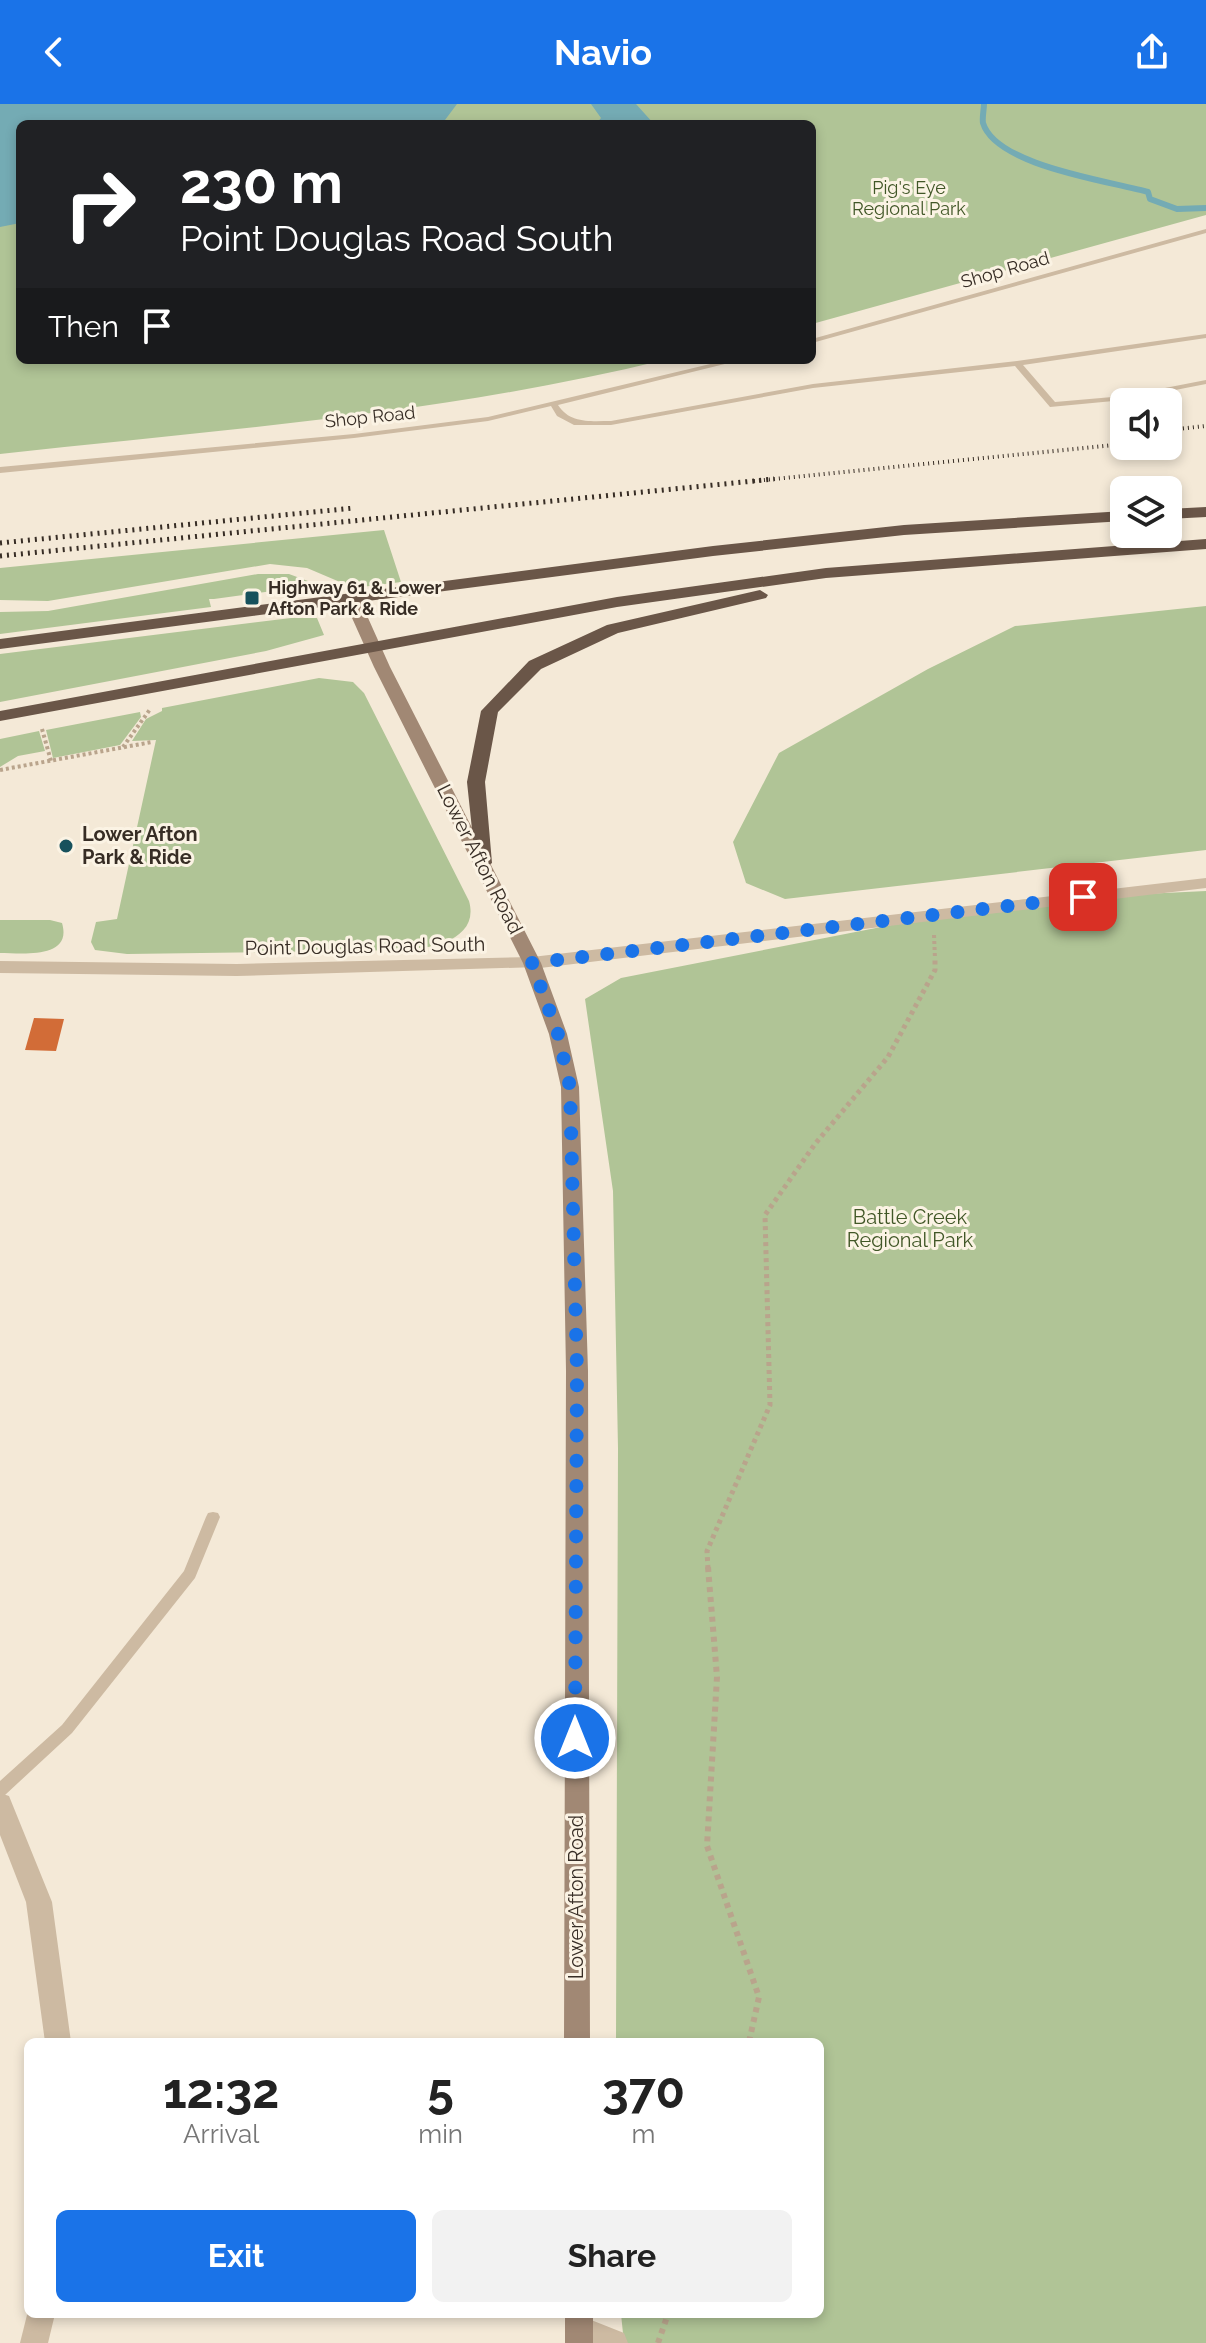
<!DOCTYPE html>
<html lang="en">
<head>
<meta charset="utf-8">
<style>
  :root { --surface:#fff; --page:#f2f2f2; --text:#222; --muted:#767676; --accent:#1a73e8 }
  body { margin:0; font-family:Raleway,sans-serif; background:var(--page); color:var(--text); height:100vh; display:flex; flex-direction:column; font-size:30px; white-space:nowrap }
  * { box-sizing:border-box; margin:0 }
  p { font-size:26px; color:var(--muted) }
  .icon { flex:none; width:44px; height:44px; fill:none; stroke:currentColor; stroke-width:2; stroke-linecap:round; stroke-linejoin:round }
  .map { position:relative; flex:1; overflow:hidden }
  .sheet { position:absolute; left:24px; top:1934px; width:800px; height:280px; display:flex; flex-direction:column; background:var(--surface); border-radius:12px; box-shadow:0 4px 12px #0003 }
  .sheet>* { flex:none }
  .banner { position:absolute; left:16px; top:16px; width:800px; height:244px; border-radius:12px; box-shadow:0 4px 12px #0003; background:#202124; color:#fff; overflow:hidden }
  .tools { position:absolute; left:1110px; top:284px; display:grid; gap:16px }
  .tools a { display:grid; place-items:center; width:72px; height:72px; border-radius:12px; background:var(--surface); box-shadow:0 4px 12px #0003; font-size:40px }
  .pin { position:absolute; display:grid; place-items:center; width:68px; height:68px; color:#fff; margin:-34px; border-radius:16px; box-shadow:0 4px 12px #0006 }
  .me { position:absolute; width:88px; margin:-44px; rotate:0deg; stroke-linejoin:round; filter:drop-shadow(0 0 6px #0008) }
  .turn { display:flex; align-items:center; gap:28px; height:168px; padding:0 32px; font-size:36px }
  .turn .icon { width:104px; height:104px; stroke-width:2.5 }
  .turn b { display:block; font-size:56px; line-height:68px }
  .then { display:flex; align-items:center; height:76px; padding:0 32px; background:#0003; gap:16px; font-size:30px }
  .eta { display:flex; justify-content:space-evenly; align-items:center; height:136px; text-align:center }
  .eta b { font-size:48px; font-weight:700; line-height:56px }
  .action { display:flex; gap:16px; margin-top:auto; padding:16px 32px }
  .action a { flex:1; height:92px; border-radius:12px; background:var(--accent); color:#fff; font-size:32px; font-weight:700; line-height:92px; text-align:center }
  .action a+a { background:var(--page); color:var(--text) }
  header { display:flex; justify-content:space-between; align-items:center; height:104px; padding:0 32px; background:var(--accent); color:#fff; font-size:36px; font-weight:700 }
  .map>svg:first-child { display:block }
</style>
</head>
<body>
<header><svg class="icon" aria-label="back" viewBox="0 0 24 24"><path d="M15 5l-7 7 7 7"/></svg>Navio<svg class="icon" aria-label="share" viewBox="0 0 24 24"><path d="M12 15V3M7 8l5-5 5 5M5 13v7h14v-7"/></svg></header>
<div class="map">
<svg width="1206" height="2239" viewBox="0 0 1206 2239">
  <rect width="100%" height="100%" fill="#f4e9d7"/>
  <path fill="#b0c496" d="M0 0H1206V111L812 220V20H20V256H664C444 310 225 325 0 350Z
    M384 426 401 478 354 484 307 464 270 460 48 497 0 496V464Z
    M258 470H289L316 480 317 488 312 489 310 482 214 495H209L211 503 0 530V508L48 507Z
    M1206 502V746L785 795 746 779 733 738 779 649 928 565 1015 522Z
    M291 514H317L324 531 266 547 0 598V550Z
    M319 574 353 578 364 589 469 797C480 836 430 845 403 846L127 850 95 846 91 838 96 818 117 815 156 636 132 637 146 615 162 607V604Z
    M140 608 141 613 120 641 53 654 46 626Z
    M39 627 45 647 18 652 0 663V635Z
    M1206 787V2239H624L621 2210H820V1938H616L618 1344 613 1087 585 895 621 874 1019 796Z
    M0 816H50L62 819C73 856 21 849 0 849Z"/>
  <path fill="#74abb4" d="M0 0H457L442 20H20V119L0 123Z
    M591 0H636L654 20H596L601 14Z"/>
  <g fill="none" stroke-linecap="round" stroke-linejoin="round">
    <path stroke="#74abb4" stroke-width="6" d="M984 0C984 5 982 14 983 19 996 62 1110 77 1148 88L1150 95 1177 105 1206 104"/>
  </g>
  <path fill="#d26c37" d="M34 914 64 915 56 947 25 946Z"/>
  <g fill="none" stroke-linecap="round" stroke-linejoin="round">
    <path stroke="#b9a48c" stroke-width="4" stroke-dasharray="3 3" stroke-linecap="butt" d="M42 625 51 657
      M123 643 151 604
      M0 666 152 638
      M934 831 935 855"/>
    <path stroke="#b9a48c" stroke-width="5" stroke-dasharray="4 4" stroke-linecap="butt" d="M708 1465 707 1447 770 1301 765 1111 815 1040 888 953 935 866V853"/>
    <path stroke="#b9a48c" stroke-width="6" stroke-dasharray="5 5" stroke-linecap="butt" d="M708 1463 717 1573 707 1742 759 1893 749 1938
      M658 2239 668 2210"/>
    <path fill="#cdbaa2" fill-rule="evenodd" d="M1206 125V129L812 239V235Z
      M1206 230V234L1023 261 1055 298 1124 292 1206 276V280L1124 296 1050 303 1015 262 813 284 611 321H574L557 312 551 302 488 317 354 334 0 369V363L354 330 488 313 727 256H741L558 301C570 320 591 317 611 317L813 280 1017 257Z
      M213 1408 218 1409 220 1413 195 1474 72 1629 5 1691 0 1692V1677L62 1621 184 1467 206 1413 208 1409Z"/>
    <path fill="#cdbaa2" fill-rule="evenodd" d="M1206 774V784L532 865 523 859 532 853Z
      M0 1689 9 1692 52 1798 71 1938H45L26 1798 0 1731Z
      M28 2207V2210H55L48 2239H20Z
      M576 2210 624 2229 628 2239H581L569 2233 565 2223 569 2213Z"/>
    <path fill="#cdbaa2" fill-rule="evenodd" d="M532 853 541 859 538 863 237 872 0 869V857L237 860Z"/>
    <path fill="#a18874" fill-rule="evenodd" d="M352 491 360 496 390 563 541 859 567 930 579 983 588 1267 590 1938H564L566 1267 561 983 549 930 523 859 374 563 344 496Z
      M565 2210H593V2239H565Z"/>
    <path fill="#6a5648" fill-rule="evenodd" d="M1206 403V413L1168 415V405Z
      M1124 407V417L904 431 713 452 0 545V535L713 442 904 421Z
      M1206 435V445L826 474 617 503 0 617V607L617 493 826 464Z
      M760 486 768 491 766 494 618 529 541 565 498 608 485 678 492 759 483 765 476 763 467 678 481 607 529 557 607 521Z"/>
    <path stroke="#372d25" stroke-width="4" stroke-dasharray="1 4" stroke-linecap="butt" d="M1168 326 1206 322
      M754 377 1124 340"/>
    <path stroke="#372d25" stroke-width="5" stroke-dasharray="2 5" stroke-linecap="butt" d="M0 439 354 404
      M0 452 774 375"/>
  </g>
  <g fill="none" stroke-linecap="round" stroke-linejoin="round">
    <path stroke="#1a73e8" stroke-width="14" stroke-dasharray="0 25.2" d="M575 1634 577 1267 570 983 558 930 532 859 1083 793"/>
  </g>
  <g fill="#17515c" stroke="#fbf3e4" stroke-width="3">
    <rect x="244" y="486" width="16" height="16" rx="4"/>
    <circle cx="66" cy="742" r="8"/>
  </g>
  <g text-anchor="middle" stroke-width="6" stroke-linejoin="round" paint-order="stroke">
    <g font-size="18" fill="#415727" stroke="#fbf3e4">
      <text x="909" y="90">Pig's Eye<tspan x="909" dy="21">Regional Park</tspan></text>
    </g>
    <g font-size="18" fill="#372d25" stroke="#fbf3e4">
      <text transform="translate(1005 166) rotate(-16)" y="6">Shop Road</text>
      <text transform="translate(370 313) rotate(-6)" y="6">Shop Road</text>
    </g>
    <g font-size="18" font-weight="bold" fill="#372d25" stroke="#fbf3e4" text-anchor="start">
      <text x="268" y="490">Highway 61 &amp; Lower<tspan x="268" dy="21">Afton Park &amp; Ride</tspan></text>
    </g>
    <g font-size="20" font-weight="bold" fill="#372d25" stroke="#fbf3e4" text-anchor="start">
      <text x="82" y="737">Lower Afton<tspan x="82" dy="23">Park &amp; Ride</tspan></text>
    </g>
    <g font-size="20" fill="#372d25" stroke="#fbf3e4">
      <text transform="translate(480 755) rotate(63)" y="7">Lower Afton Road</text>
      <text transform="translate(365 842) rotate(-1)" y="7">Point Douglas Road South</text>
      <text transform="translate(576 1793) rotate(-90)" y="7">Lower Afton Road</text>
    </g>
    <g font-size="20" fill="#415727" stroke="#fbf3e4">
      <text x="910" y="1120">Battle Creek<tspan x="910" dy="23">Regional Park</tspan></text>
    </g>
  </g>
</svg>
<div class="tools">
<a><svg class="icon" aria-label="sound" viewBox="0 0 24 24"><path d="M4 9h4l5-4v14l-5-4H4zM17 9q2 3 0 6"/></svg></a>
<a><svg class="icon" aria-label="layers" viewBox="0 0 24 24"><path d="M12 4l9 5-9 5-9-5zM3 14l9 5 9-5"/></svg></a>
</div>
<div class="pin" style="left:1083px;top:793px;background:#d93025"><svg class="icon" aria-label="arrive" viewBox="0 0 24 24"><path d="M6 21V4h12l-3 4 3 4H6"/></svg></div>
<svg class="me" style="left:575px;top:1634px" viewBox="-20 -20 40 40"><circle r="17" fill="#1a73e8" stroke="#fff" stroke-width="3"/><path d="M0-11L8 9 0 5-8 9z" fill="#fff"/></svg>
<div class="banner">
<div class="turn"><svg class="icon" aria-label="right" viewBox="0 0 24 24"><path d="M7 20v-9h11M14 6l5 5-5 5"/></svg><div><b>230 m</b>Point Douglas Road South</div></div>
<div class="then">Then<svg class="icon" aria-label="arrive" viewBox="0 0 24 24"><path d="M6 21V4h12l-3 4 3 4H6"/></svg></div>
</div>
<section class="sheet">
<div class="eta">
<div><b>12:32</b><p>Arrival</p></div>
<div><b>5</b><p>min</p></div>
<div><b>370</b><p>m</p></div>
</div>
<div class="action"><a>Exit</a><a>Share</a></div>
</section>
</div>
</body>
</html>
